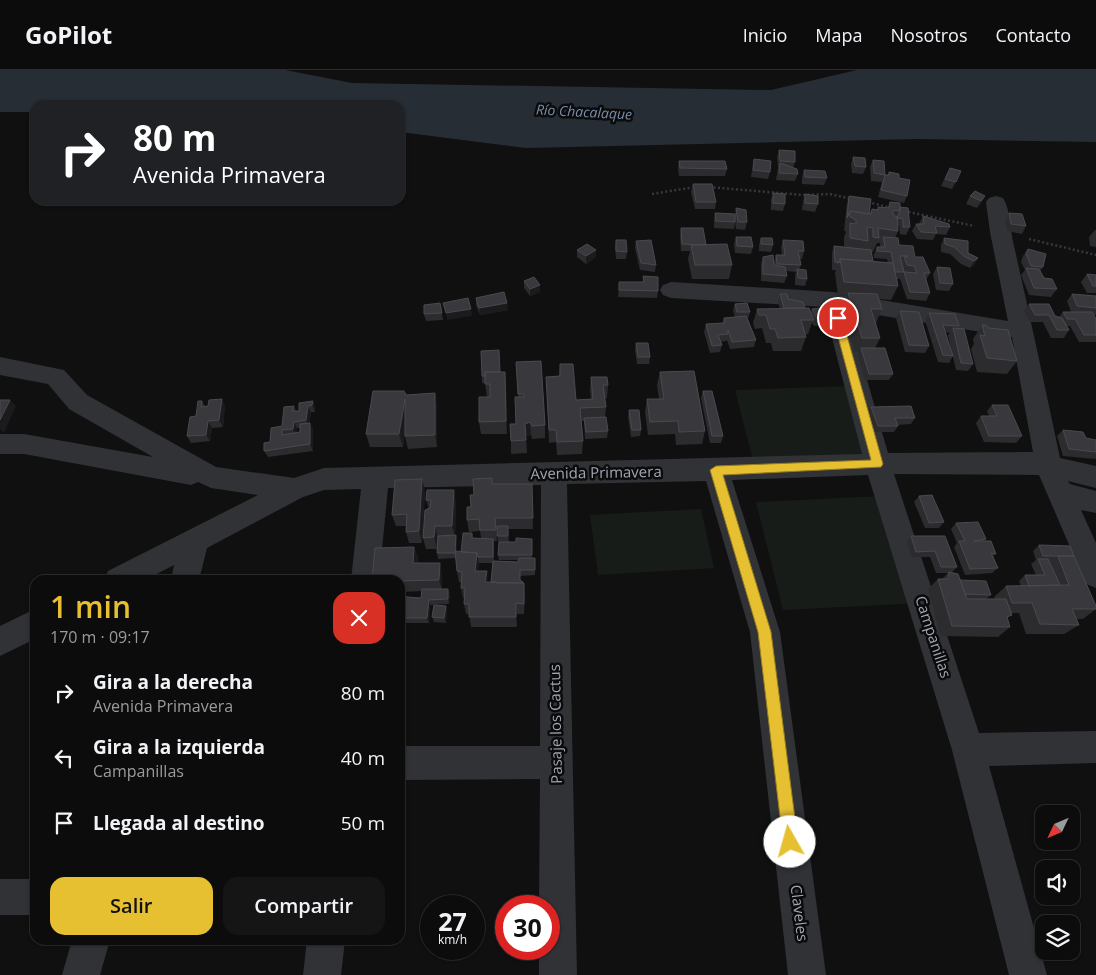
<!DOCTYPE html>
<html lang="es">
<head>
<meta charset="utf-8">
<style>
  :root { --surface:#0c0c0d; --page:#151516; --text:#f1f3f6; --muted:#9a9b9d; --line:#2c2c2e; --accent:#e7c032 }
  body { margin:0; font-family:"Open Sans",sans-serif; background:var(--page); color:var(--text); height:100vh; display:flex; flex-direction:column; font-size:19px; white-space:nowrap }
  * { box-sizing:border-box; margin:0 }
  p { font-size:16px; color:var(--muted) }
  .icon { flex:none; width:28px; height:28px; fill:none; stroke:currentColor; stroke-width:2; stroke-linecap:round; stroke-linejoin:round }
  .map { position:relative; flex:1; overflow:hidden }
  .details { position:absolute; left:30px; top:505px; width:375px; height:370px; display:flex; flex-direction:column; background:var(--surface); border-radius:15px; box-shadow:0 1px 4px #0004,0 0 0 1px var(--line) }
  .details>* { flex:none }
  .banner { position:absolute; left:30px; top:30px; width:375px; height:105px; border-radius:15px; box-shadow:0 1px 4px #0004,0 0 0 1px var(--line); background:#202124; color:#fff; overflow:hidden }
  .needle { width:32px; rotate:226deg }
  .fabs { position:absolute; left:1035px; top:735px; display:grid; gap:10px }
  .fabs a { display:grid; place-items:center; width:45px; height:45px; border-radius:10px; background:var(--surface); box-shadow:0 1px 4px #0004,0 0 0 1px var(--line); font-size:25px }
  .speed { position:absolute; left:420px; top:825px; display:flex; gap:10px; font-size:25px; font-weight:700; text-align:center }
  .speed>* { display:grid; place-content:center; width:65px; height:65px; border-radius:50%; background:var(--surface); box-shadow:0 1px 4px #0004,0 0 0 1px var(--line); line-height:1 }
  .speed small { font-size:12px; font-weight:400 }
  .speed .limit { border:8px solid #d22; background:#fff; color:#111 }
  .pin { position:absolute; display:grid; place-items:center; width:42px; height:42px; color:#fff; margin:-21px; border:2px solid #fff; border-radius:50%; box-shadow:0 1px 5px #0007 }
  .me { position:absolute; width:55px; margin:-28px; rotate:353deg; stroke-linejoin:round; filter:drop-shadow(0 0 4px #0008) }
  .turn { display:flex; align-items:center; gap:18px; height:105px; padding:0 20px; font-size:22px }
  .turn .icon { width:65px; height:65px; stroke-width:2.5 }
  .turn b { display:block; font-size:35px; line-height:42px }
  .round { display:grid; place-items:center; flex:none; width:52px; height:52px; border-radius:15px; background:var(--page) }
  .summary { display:flex; align-items:center; justify-content:space-between; height:85px; padding:0 20px }
  h1 { font-size:30px; font-weight:600; line-height:38px; color:var(--accent) }
  .cta { display:flex; gap:10px; margin-top:auto; padding:10px 20px }
  .cta a { flex:1; height:58px; border-radius:15px; background:var(--accent); color:#111; font-size:20px; font-weight:600; line-height:58px; text-align:center }
  .cta a+a { background:var(--page); color:var(--text) }
  ul { padding:0; list-style:none }
  li { display:flex; align-items:center; gap:15px; height:65px; padding:0 20px }
  li div { flex:1 }
  li b { display:block; font-size:19px }
  li em { font-style:normal }
  header { display:flex; align-items:center; gap:30px; box-sizing:border-box; height:70px; padding:0 25px; background:var(--surface); border-bottom:1px solid var(--line) }
  header strong { font-size:24px }
  nav { display:flex; gap:28px; margin-inline-start:auto; font-size:18px }
  .map>svg:first-child { display:block }
</style>
</head>
<body>
<header>
<strong>GoPilot</strong>
<nav><a>Inicio</a><a>Mapa</a><a>Nosotros</a><a>Contacto</a></nav>
</header>
<div class="map">
<svg width="1096" height="905" viewBox="0 0 1096 905">
  <rect width="100%" height="100%" fill="#101011"/>
  <path fill="#171c18" d="M851 316 876 385 753 390 735 320Z
    M883 426 922 533 783 540 756 432Z
    M701 439 714 498 598 505 590 445Z"/>
  <path fill="#272d34" d="M0 0H285L352 13 771 20 857 0H1096V72L919 69 526 78 400 62V35H35V42H0Z"/>
  <g fill="none" stroke-linecap="round" stroke-linejoin="round">
    <path stroke="#37383d" stroke-width="2.5" stroke-dasharray="2 2.5" stroke-linecap="butt" d="M709 117 803 125 830 124 852 129
      M652 124 695 117
      M868 132 891 138
      M904 141 974 156
      M1029 169 1096 185"/>
    <path fill="#313236" fill-rule="evenodd" d="M996 126 1003 128C1011 140 1010 161 1014 176 1030 246 1045 317 1060 388L1096 396V418L1068 411 1070 414 1096 421V443L1081 440 1096 473V518L1086 514 1039 405 894 404 979 663 1096 661V693L989 696 1047 905H1009L952 680 868 405 732 410 780 562 826 905H788L750 562 706 411 567 414 577 905H539V879H549V836H539L540 709 400 710V676H540L541 415 388 418 379 510H351L361 419 324 420 303 427 207 478 199 510H171L174 495 145 510H104L108 501 258 425 211 418 198 412 191 415 24 384H0V364H24L153 387 69 339 48 314 0 305V287L64 300 87 325 216 397 294 408 324 398 862 384 824 237 671 228 663 225 660 220 663 215 671 212 833 222 1008 251 990 162 986 132 989 128ZM847 240 1012 267 1033 382 888 383Z
      M35 539V569L0 586V556Z
      M0 809H35V845H0Z
      M72 870H110L100 905H62Z
      M307 870H345L341 905H303Z"/>
  </g>
  <path fill="#2c2c2f" fill-rule="evenodd" d="M779 80 795 92 793 98 798 104 795 111 776 110 778 98 777 87Z
    M853 87 866 97 863 104 852 103 851 94Z
    M754 89 770 102 768 109 751 107Z
    M873 90 885 105H888L889 102 899 108 907 126 904 133 878 127 882 112 871 111 870 97Z
    M679 91 727 99 725 106H679L678 98Z
    M950 98 961 101 952 119 941 116Z
    M804 100 827 108 824 115 802 114V107Z
    M693 114 716 132 715 139H695L691 122Z
    M773 123 785 134 783 141 771 140V130Z
    M805 124 818 134 815 142 802 140 803 132Z
    M849 126 869 144 872 139 877 140 878 137 887 138 890 132 900 137 910 157 906 165 900 164 899 156H898V161L895 168 899 175 915 187 930 203 926 210 930 223 926 231 907 229 900 209H897L898 216 891 230 879 229 882 239 876 253 880 268 875 278 893 304 889 310H865L858 285 859 282H855L842 237 847 226H838L835 203 836 200H832V183L834 176 844 177V167L846 162 844 160 847 133ZM877 173H880V177H877L874 184V188L887 189 888 193 873 191 871 182H873Z
    M970 126H985L981 133 977 138 966 134Z
    M736 138 747 152 745 160 736 159 735 152 734 159 714 158V150L715 143 735 144Z
    M1009 143 1026 156 1022 164 1007 161 1005 151Z
    M923 146 950 157 946 165 936 164 933 170 917 169 912 161 916 154H919Z
    M681 158 706 175 732 195 729 209H692L688 189 690 181H681L680 165Z
    M1095 160H1096V177L1090 176 1089 167Z
    M736 167 753 177 751 184 735 183 734 174Z
    M761 168 773 175 771 182 759 181V175Z
    M944 168 968 183 978 188 974 195 970 198 961 194 950 184 941 182V175Z
    M616 170 627 182 626 189H616L615 177Z
    M783 170 804 181 802 189H800L801 195 799 199 807 209 805 216 795 215V206L796 202 786 201 787 206 784 213 761 211V194L763 187 774 195V192L776 185H782L781 177Z
    M636 171 656 195 655 202 640 200 635 178Z
    M1028 179 1043 197 1040 201 1044 208 1057 219 1051 227 1029 225 1021 205 1025 200 1021 192 1023 186Z
    M577 180H596V187L586 194 577 187Z
    M937 197 953 214 949 221 936 220 933 204Z
    M1087 204 1096 205V223H1087L1081 212Z
    M643 206 658 221 657 228 618 227 619 212H643Z
    M524 211 540 215V222L530 226 524 218Z
    M780 224 805 238 811 242 812 239 825 248 822 255 814 256 812 253 808 264H805L806 267 801 281H773L771 273H766L762 258 755 259 753 253 757 239H780L778 231Z
    M1072 224 1096 226V245H1094L1096 249V272H1079L1070 256H1067L1069 260 1064 268H1051L1043 252H1030L1024 241 1029 234 1055 246 1059 247 1063 242H1071L1067 231Z
    M476 228 508 240 480 245 476 235Z
    M440 233 443 250 426 251 424 244Z
    M735 234 750 242 748 249 756 270 754 277 730 279 727 270 726 271 720 272 722 275 720 282 710 283 704 262 706 254 722 253 724 248 735 247 733 241Z
    M900 241 929 276 925 283 905 282 896 248Z
    M929 243 959 256 957 259 973 294 968 301 956 300 948 265 950 263 945 262 953 286 949 293 938 292 925 250Z
    M982 255 1017 291 1007 304 977 302 971 279 974 274 973 269Z
    M636 273 650 287 649 294H637L635 280Z
    M516 292 545 355V368L532 369 531 365 526 366 527 383 511 384V371L516 354 518 327Z
    M560 294 576 330 591 329 590 321 591 307 608 315 607 328H605L606 337 605 347 608 361 607 368 585 369 584 351H581L583 371 582 384 557 385 556 372 549 373 546 307 559 306Z
    M500 302 506 315 507 364H481L479 352 487 327 485 313H482V306Z
    M660 302 705 361 702 374 676 375 675 364 648 365 645 342 647 329H659L657 315Z
    M703 321 723 366 721 373H710L701 328Z
    M435 323 437 337V377L408 379 405 366V362L403 377H370L366 364 406 325Z
    M222 329 225 336 223 357 212 358 210 371 191 373 187 366 202 331 205 336H208Z
    M313 331 315 338V342H311L309 353 313 359V381L268 387 264 381 282 356 294 336 296 341H299ZM297 358H300V362L296 363Z
    M992 335 1022 366 1016 373 984 372 976 353 981 346H989L987 341Z
    M871 337 915 348 911 354 897 355 898 356 894 362H874L867 343Z
    M629 340 641 360 640 366 631 367 628 347Z
    M1063 360 1086 368 1096 382V388L1095 389 1063 386 1057 366Z
    M493 414H532L533 459H508L509 472H498L497 459H496L497 471H494V491L518 492V490H499L498 485 516 472 532 469V488H535V505L520 506V510L525 524 524 544H517V557H471L469 544H466L464 534V528H463L461 518V512H459L457 501 456 488 438 489 437 483V479H426L423 468 429 439 426 430 427 420 456 432 455 465H456L457 470V482H461L472 463 473 468H481L480 461 469 462 467 450 474 425ZM479 493H493L491 513H488L478 501Z
    M425 421 422 473H409L406 462V456H396L392 445Z
    M919 426 944 452 939 458H925L914 432Z
    M956 453 986 469 984 471 996 484 993 486 998 498 992 503 965 505 954 477 957 473 951 459Z
    M911 466H945L957 497 951 503 960 510 991 525 986 529H995L994 527 1006 516H1021L1019 511 1025 505H1036L1031 494 1036 490 1033 481 1039 475 1074 486 1096 536V539L1083 549H1076L1079 555 1064 564H1026L1019 543H1011L1007 549 1010 557 998 567 941 566 928 519 938 509H942L948 503H936L930 487H912L907 472Z
    M414 477 418 488 417 493 442 504V519H448L450 524 449 534 430 535 429 553H400V523L407 527 421 528 422 521 400 522V510Z
    M446 536 447 541 446 553 434 552 432 547Z"/>
  <path fill="#1b1b1d" d="M985 126 981 133 977 138 981 131Z
    M596 180V187L586 194V186Z
    M978 188 974 195 970 198 974 191Z
    M540 215V222L530 226V219Z
    M507 233 508 240 480 245 479 238Z
    M471 239 472 246 447 250 446 243Z
    M505 302 506 315 507 364 506 351Z
    M435 323 437 337V377L435 365Z
    M222 329 225 336 223 357 219 350Z
    M405 329 408 342 403 377 399 364Z
    M10 330 16 336 4 363 0 359V350Z
    M313 331 315 338V342L312 335Z
    M308 336 311 342 309 356 306 350Z
    M208 351 212 358 210 371 206 365Z
    M294 352 297 358 296 366 293 359Z
    M530 352 531 365 526 366 525 354Z
    M310 353 313 359V381L310 374Z
    M422 409 425 421 422 473 419 461Z
    M454 420 456 432 455 467 452 456Z
    M435 456 438 468 437 479 434 467Z
    M456 465 457 470V488L455 483Z
    M414 477 418 488 417 504 413 493Z
    M477 483 479 494 477 511 475 501Z
    M440 493 442 504V520L439 510Z
    M487 501 488 512 487 523 485 512Z
    M524 513 525 524 524 544Z
    M448 519 450 524 449 534 448 529Z
    M429 530 430 535 429 553 427 548Z
    M516 533 517 544V557L516 547Z
    M446 536 447 541 446 553 444 548Z"/>
  <path fill="#39393d" stroke="#494a4f" fill-rule="evenodd" d="M779 80 795 81V92L780 91Z
    M853 87 865 88 866 97 855 96Z
    M754 89 771 91 770 102 753 100Z
    M873 90 884 91 885 105 874 103Z
    M679 91H725L727 99 680 98Z
    M780 93 797 99 798 104 779 103Z
    M950 98 961 101 956 112 945 109Z
    M804 100 825 101 827 108 805 107Z
    M889 102 899 104V108L910 110 907 126 881 120 885 105H889Z
    M693 114H712L716 132H696Z
    M975 121 985 126 981 131 970 126Z
    M773 123 785 124V134L773 133Z
    M805 124 818 126V134L805 133Z
    M849 126 871 129 869 144 850 141 847 148Z
    M890 132 900 133V141L893 140V145L897 147 898 161 878 158 879 168 873 167V158L867 157 868 171 850 168V153L856 154V150L849 146 850 141 871 144 872 139 878 140V137L889 138Z
    M900 137 908 138 910 157H903V149L897 148 900 141Z
    M736 138 746 140 747 152H738Z
    M715 143 735 144V152L716 151Z
    M1009 143 1022 144 1026 156 1011 154Z
    M923 146 949 154 950 157 935 156 937 163 921 162 916 154H924Z
    M681 158H703L706 175 682 174Z
    M736 167H751L753 177 737 176Z
    M883 167 898 168 899 175 913 176 915 187H923L930 203H924L930 223 910 222 904 202H895L891 182 877 181V177H885ZM900 186H908L904 187 907 195 914 196 917 203 904 202Z
    M761 168H772L773 175 761 174Z
    M944 168 968 171V183L978 188 974 191 965 187 954 177 945 174Z
    M616 170H626L627 182 616 181Z
    M651 170 656 195 641 193 636 171Z
    M783 170 803 171 804 181H798L801 195 777 194 776 185H785Z
    M587 174 596 180 586 186 577 180Z
    M727 174 732 195H695L691 175Z
    M834 176 871 180 873 191 840 189 839 193 835 192Z
    M1028 179 1046 184 1043 197 1031 196 1026 184Z
    M773 185 774 195 785 197 787 206 763 204V187Z
    M840 189 893 193 898 216 844 212Z
    M937 197 950 198 953 214 940 213Z
    M1026 198 1039 199 1044 208 1052 209 1057 219 1034 218Z
    M797 199 806 200 807 209 798 208Z
    M1087 204 1096 205V216H1093Z
    M643 206 658 207V221L619 220V212H644Z
    M534 207 540 215 530 219 524 211Z
    M504 222 507 233 479 238 476 228Z
    M848 223 877 224 882 239H871L880 268H862Z
    M780 224H787L788 229 803 232 805 238H784Z
    M1072 224 1096 226V238L1077 236Z
    M468 228 471 239 446 243 443 233Z
    M440 233 442 243 424 244V235Z
    M747 233 750 242H737L735 234Z
    M1029 234H1049L1055 246 1062 248 1069 260H1057L1049 245H1035Z
    M809 238 814 250H801L806 267 778 268 775 259H770L766 245H759L757 239Z
    M820 238 825 248 817 249 812 239Z
    M900 241 919 242 929 276 909 275Z
    M1063 242H1092L1096 249V265H1084L1075 249H1067Z
    M929 243 955 244 959 256 943 255 953 286 943 285Z
    M746 246 756 270 732 272 728 260V264L718 265 722 275 712 276 706 254 725 253 724 248Z
    M982 255H986L989 258 1008 260 1017 291 987 288 980 265 985 266Z
    M953 258 964 259 973 294 961 293Z
    M636 273H648L650 287H638Z
    M861 278H885L893 304H869Z
    M499 280 500 302H485V306H482L481 281Z
    M541 291 545 355 532 356 530 352 525 354 526 370 511 371 510 354H516L515 327H524V324H518L516 292Z
    M560 294H573L576 330 593 329 591 307H607L608 315H603L606 337 580 338 583 371 557 372 556 360H549L546 307 560 306Z
    M694 301 705 361 679 362 678 351 650 352 647 329H664L660 302Z
    M485 302H505L506 351 479 352V327H490V314H485Z
    M373 321H404L406 325 435 323V365L405 366V329L399 364H366Z
    M703 321H712L723 366H712Z
    M222 329 219 350 208 351 206 365 187 366 190 347 196 346 198 331H202L201 337 208 336 209 330Z
    M0 330H10L0 350Z
    M313 331 312 335 308 336 306 350 294 352 293 359 282 360V365L300 362V354L310 353V374L264 381V373L270 372 271 358 282 356 284 337 294 336 292 341H299V333Z
    M992 335H1008L1022 366H989L981 346H997Z
    M911 336 915 348H895L898 356H878L871 337Z
    M629 340H639L641 360H632Z
    M606 347 608 361 586 362 584 348Z
    M1063 360 1083 362 1086 368 1096 370V382L1069 379Z
    M492 408V414H532L533 448H495L496 460H480L479 449 467 450V437H471L470 425H474L473 409Z
    M422 409 419 461 406 462 407 444 392 445 395 410Z
    M427 420H454L452 456H435L434 467 423 468 425 440 430 438 431 430H426Z
    M932 425 944 452 929 453 919 426Z
    M978 452 986 469 974 471H991L996 484 991 483 998 498 970 499 959 471H965L956 453Z
    M497 456H508V466H497Z
    M463 463H472V468L493 469V487H478L477 483 461 482Z
    M456 465 455 483H437L438 466Z
    M911 466H945L957 497H941L935 481 916 482Z
    M516 468 532 469V485H498L499 472H516Z
    M1039 475 1070 476 1074 486H1043Z
    M414 477 413 493H440L439 510 400 511V510H372L375 478Z
    M455 481 477 483 475 501H487L485 512 524 513V534L516 533V547H469V534H464L465 518H461L462 502 457 501Z
    M1058 486H1074L1096 536V539H1072L1079 555 1040 554 1032 533H1012L1006 516 1069 515Z
    M519 488H535V500H520V510L523 512V513H496V512H491L493 491 518 492Z
    M1038 489H1048L1060 515 1029 516 1025 505H1045Z
    M949 502 958 504 967 529H1006L1012 545 1007 547 1010 557 952 556 938 509H948Z
    M960 510 986 511 991 525 965 524Z
    M422 519H448V529L429 530 427 548H400V523L407 527 421 528Z
    M434 535 446 536 444 548 432 547Z"/>
  <path fill="#e7c032" stroke="#967d20" d="M838 245 842 248 883 394 881 397 723 405 771 562 798 772 795 777 790 779 785 777 783 772 758 562 710 400 716 396 871 390 833 248Z"/>
  <g text-anchor="middle" stroke-width="5" stroke-linejoin="round" paint-order="stroke">
    <g font-size="14" font-style="italic" fill="#7a8eab" stroke="#0b0b0c">
      <text transform="translate(584 42) rotate(3)" y="5">Río Chacalaque</text>
    </g>
    <g font-size="15" fill="#a2a5b1" stroke="#0b0b0c">
      <text transform="translate(596 403) rotate(-1)" y="5">Avenida Primavera</text>
      <text transform="translate(933 567) rotate(72)" y="5">Campanillas</text>
      <text transform="translate(556 654) rotate(-91)" y="5">Pasaje los Cactus</text>
      <text transform="translate(799 843) rotate(83)" y="5">Claveles</text>
    </g>
  </g>
</svg>
<div class="fabs">
<a><svg class="needle" viewBox="-14 -14 28 28"><path d="M0-13l5 13h-10z" fill="#e53935"/><path d="M0 13l5-13h-10z" fill="#9a9b9d"/></svg></a>
<a><svg class="icon" aria-label="sound" viewBox="0 0 24 24"><path d="M4 9h4l5-4v14l-5-4H4zM17 9q2 3 0 6"/></svg></a>
<a><svg class="icon" aria-label="layers" viewBox="0 0 24 24"><path d="M12 4l9 5-9 5-9-5zM3 14l9 5 9-5"/></svg></a>
</div>
<div class="speed"><div>27<small>km/h</small></div><div class="limit">30</div></div>
<div class="pin" style="left:838px;top:248px;background:#d93025"><svg class="icon" aria-label="arrive" viewBox="0 0 24 24"><path d="M6 21V4h12l-3 4 3 4H6"/></svg></div>
<svg class="me" style="left:790px;top:772px" viewBox="-20 -20 40 40"><circle r="19" fill="#fff"/><path d="M0-13L10 11 0 6-10 11z" fill="#e7c032"/></svg>
<div class="banner">
<div class="turn"><svg class="icon" aria-label="right" viewBox="0 0 24 24"><path d="M7 20v-9h11M14 6l5 5-5 5"/></svg><div><b>80 m</b>Avenida Primavera</div></div>
</div>
<section class="details">
<div class="summary"><div><h1>1 min</h1><p>170 m · 09:17</p></div><a class="round" style="background:#d93025;color:#fff"><svg class="icon" aria-label="close" viewBox="0 0 24 24"><path d="M6 6l12 12M18 6L6 18"/></svg></a></div>
<ul>
<li><svg class="icon" aria-label="right" viewBox="0 0 24 24"><path d="M7 20v-9h11M14 6l5 5-5 5"/></svg><div><b>Gira a la derecha</b><p>Avenida Primavera</p></div><em>80 m</em></li>
<li><svg class="icon" aria-label="left" viewBox="0 0 24 24"><path d="M17 20v-9H6M10 6l-5 5 5 5"/></svg><div><b>Gira a la izquierda</b><p>Campanillas</p></div><em>40 m</em></li>
<li><svg class="icon" aria-label="arrive" viewBox="0 0 24 24"><path d="M6 21V4h12l-3 4 3 4H6"/></svg><div><b>Llegada al destino</b></div><em>50 m</em></li>
</ul>
<div class="cta"><a>Salir</a><a>Compartir</a></div>
</section>
</div>
</body>
</html>
